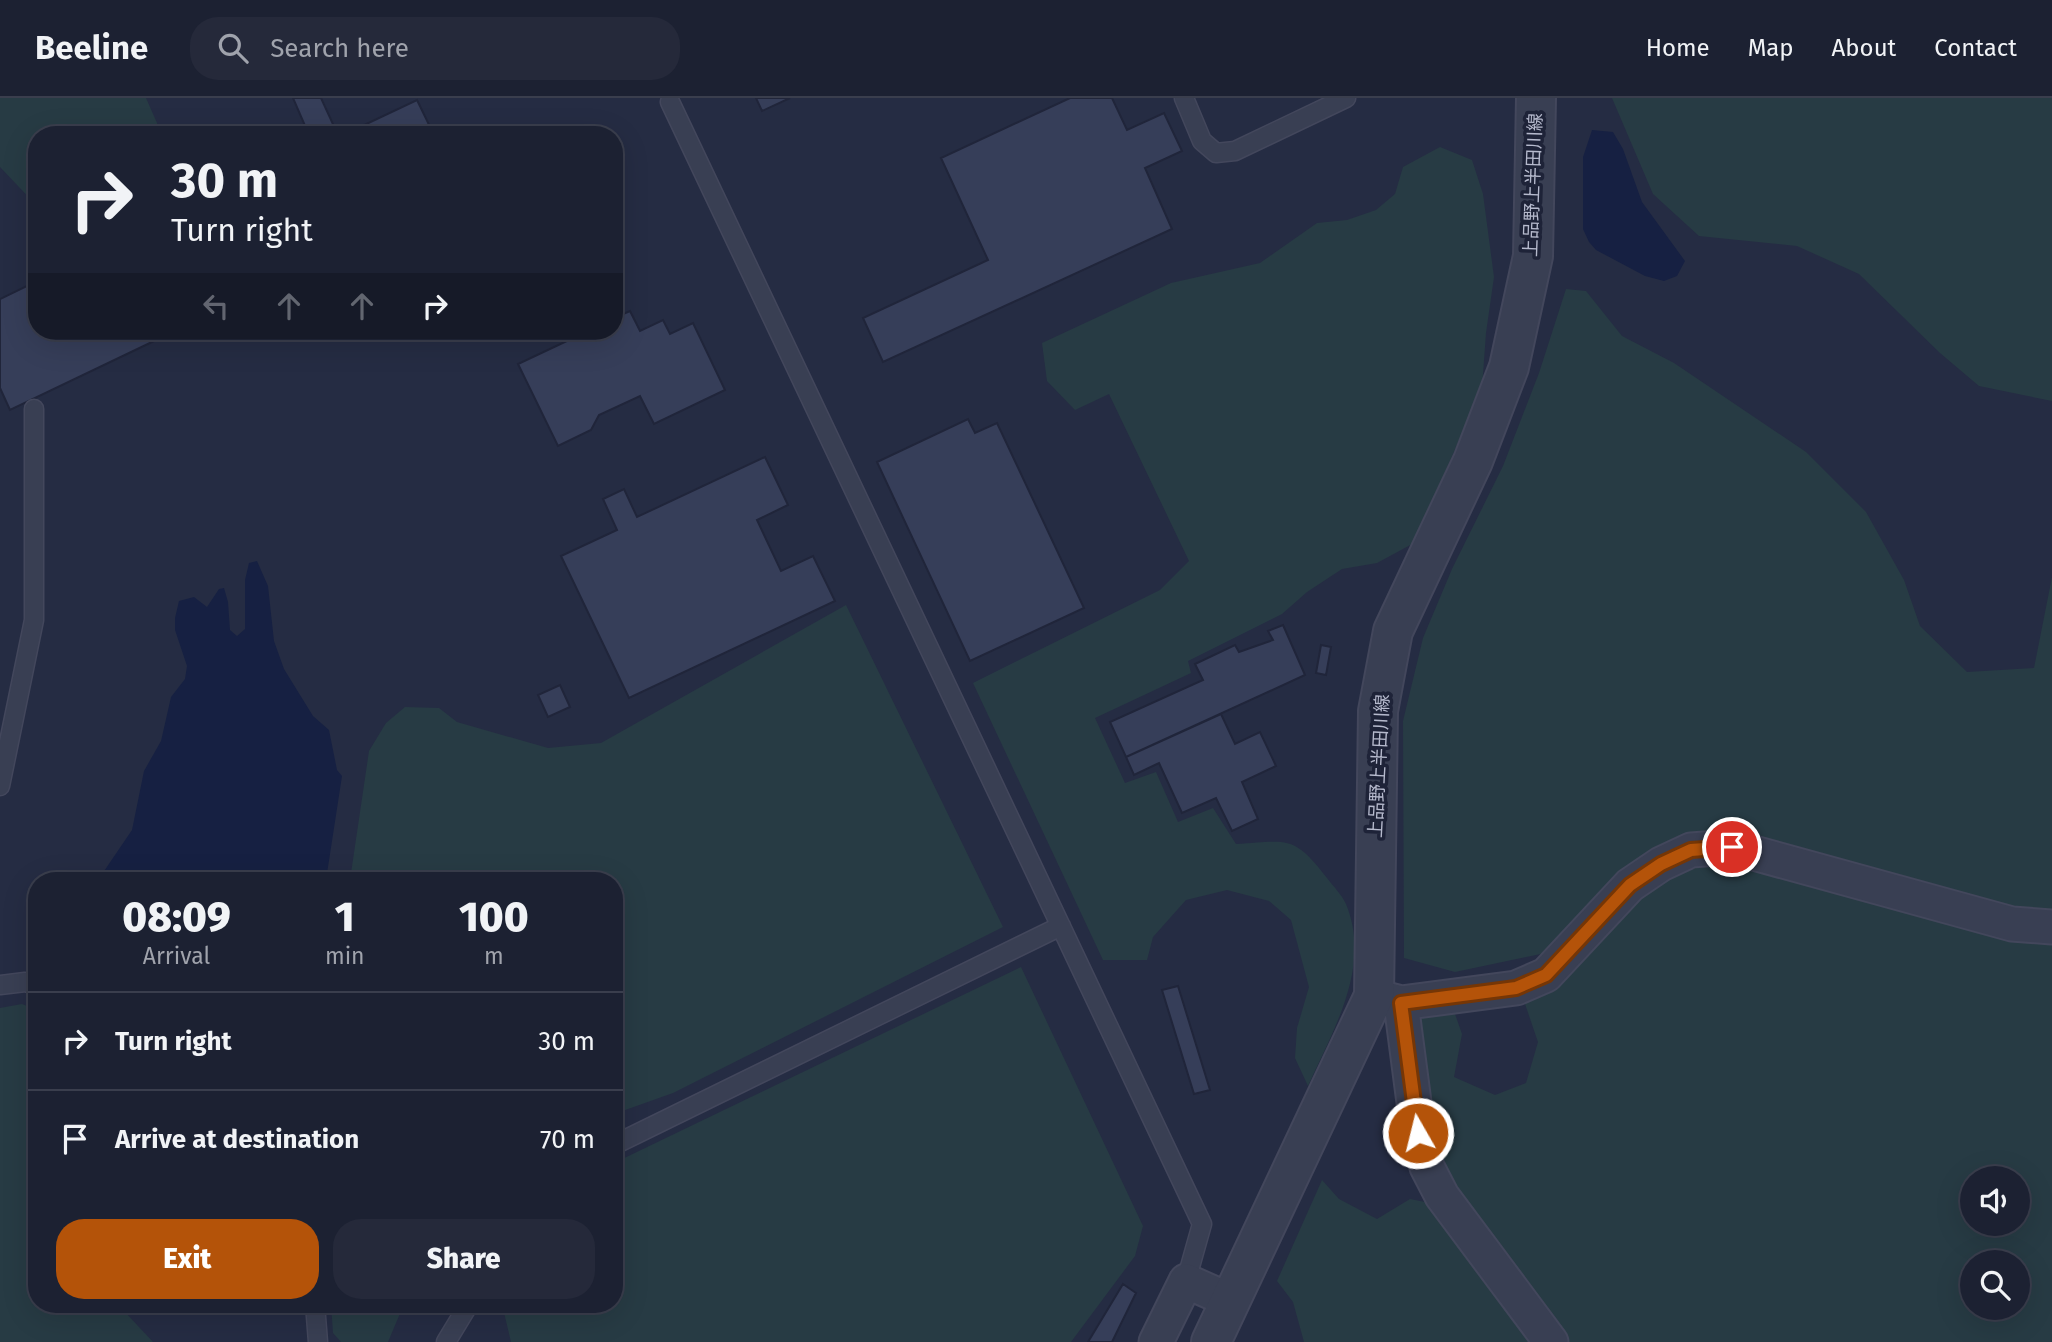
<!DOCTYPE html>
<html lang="en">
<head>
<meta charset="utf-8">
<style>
  :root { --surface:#1c2132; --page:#25293a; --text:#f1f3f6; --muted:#a0a3ac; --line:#3a3e4d; --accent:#b45309 }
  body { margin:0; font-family:"Fira Sans","Noto Sans JP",sans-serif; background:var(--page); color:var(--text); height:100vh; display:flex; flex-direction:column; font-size:26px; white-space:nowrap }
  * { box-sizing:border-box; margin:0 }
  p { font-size:23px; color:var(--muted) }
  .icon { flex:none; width:38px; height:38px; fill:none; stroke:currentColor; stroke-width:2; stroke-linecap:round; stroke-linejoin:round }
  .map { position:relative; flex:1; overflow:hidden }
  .drawer { position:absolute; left:28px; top:774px; width:595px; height:441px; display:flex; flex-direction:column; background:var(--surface); border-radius:28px; box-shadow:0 7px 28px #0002,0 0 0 2px var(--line) }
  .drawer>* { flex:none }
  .hud { position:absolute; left:28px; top:28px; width:595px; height:214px; border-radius:28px; box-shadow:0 7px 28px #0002,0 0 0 2px var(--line); background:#1c2132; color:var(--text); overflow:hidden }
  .buttons { position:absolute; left:1960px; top:1068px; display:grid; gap:14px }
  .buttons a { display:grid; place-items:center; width:70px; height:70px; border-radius:50%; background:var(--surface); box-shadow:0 7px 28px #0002,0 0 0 2px var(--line); font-size:35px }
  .pin { position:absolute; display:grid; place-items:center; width:60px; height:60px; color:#fff; margin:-30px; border:4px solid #fff; border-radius:50%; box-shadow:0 2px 7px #0007 }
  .me { position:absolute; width:77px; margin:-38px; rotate:352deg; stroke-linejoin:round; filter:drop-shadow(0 0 5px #0008) }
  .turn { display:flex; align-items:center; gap:24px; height:147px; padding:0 28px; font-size:32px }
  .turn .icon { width:91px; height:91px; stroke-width:2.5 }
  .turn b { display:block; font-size:49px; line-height:60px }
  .lanes { display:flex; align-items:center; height:66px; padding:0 28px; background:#0003; justify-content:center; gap:35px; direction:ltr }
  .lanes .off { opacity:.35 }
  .eta { display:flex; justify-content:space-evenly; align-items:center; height:119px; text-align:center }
  .eta b { font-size:42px; font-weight:800; line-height:49px }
  .cta { display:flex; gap:14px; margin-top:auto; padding:14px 28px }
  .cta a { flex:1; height:80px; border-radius:28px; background:var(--accent); color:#fff; font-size:28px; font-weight:800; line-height:80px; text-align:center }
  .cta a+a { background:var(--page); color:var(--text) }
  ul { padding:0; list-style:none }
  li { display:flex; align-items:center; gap:21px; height:98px; padding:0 28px; border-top:2px solid var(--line) }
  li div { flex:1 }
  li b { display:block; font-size:26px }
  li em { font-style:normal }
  header { display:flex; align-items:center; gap:42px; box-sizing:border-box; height:98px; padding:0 35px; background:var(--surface); border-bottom:2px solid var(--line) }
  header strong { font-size:33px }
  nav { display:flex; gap:38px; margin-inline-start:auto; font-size:24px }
  .search { width:490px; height:63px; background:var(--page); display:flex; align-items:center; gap:18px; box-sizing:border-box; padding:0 24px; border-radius:28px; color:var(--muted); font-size:26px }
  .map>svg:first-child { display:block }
</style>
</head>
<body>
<header>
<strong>Beeline</strong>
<div class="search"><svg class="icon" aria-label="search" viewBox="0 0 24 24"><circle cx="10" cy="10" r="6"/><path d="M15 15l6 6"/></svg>Search here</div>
<nav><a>Home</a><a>Map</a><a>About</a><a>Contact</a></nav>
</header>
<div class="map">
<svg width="2052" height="1244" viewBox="0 0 2052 1244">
  <rect width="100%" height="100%" fill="#252c43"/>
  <path fill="#273b44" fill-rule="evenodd" d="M0 0H146L157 25 159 37H37V108L0 69Z
    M1612 0H2052V303L1979 288 1940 255 1859 176 1797 148 1699 138 1653 96Z
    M1440 49 1472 62 1483 96 1494 179 1486 235 1482 290 1414 445 1377 465 1342 471 1307 494 1282 516 1188 563 1191 575 1095 620 1125 685 1156 674 1178 724 1213 710 1236 746C1288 743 1293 736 1327 780 1333 788 1342 797 1346 806 1372 869 1333 932 1308 988L1295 960 1297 930 1309 889 1291 822 1269 803 1227 792 1186 802 1153 839 1147 862H1103L973 585 1160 492 1189 463 1109 296 1075 312 1047 283 1042 245 1171 185 1260 165 1317 125 1347 122 1376 112 1395 96 1403 69Z
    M1566 191 1586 193 1622 238 1674 265 1806 354 1866 414 1904 482 1920 528 1967 574 2034 570 2052 479V818L2011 815 1731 738 1550 854 1455 874 1404 860 1403 623 1423 540 1452 471 1503 368 1539 275Z
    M846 507 1003 829 673 995 614 1016V782H350L369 653 386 625 405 609 439 610 457 624 548 650 601 645Z
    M1728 761 2052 840V1244H1563L1442 1075 1414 923C1425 914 1441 910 1455 916L1462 936 1454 979 1495 997 1526 985 1538 944 1524 903 1628 805 1682 768ZM1972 1080H2018V1125H1972ZM1972 1164H2018V1209H1972Z
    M1021 869 1143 1128 1135 1158 1071 1244H511L502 1206H614V1065Z
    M22 906 37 912V1206H129L123 1212 153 1244H0V910Z
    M1322 1082 1339 1101 1377 1121 1410 1101 1435 1106 1539 1244H1304L1293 1204 1277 1183Z
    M331 1206H404L388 1244H341L333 1235Z"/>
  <path fill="#162042" d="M1592 32 1613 34 1623 51 1642 104 1685 163 1677 178 1664 183 1645 178 1596 152 1589 144 1583 131V59Z
    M257 463 268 488 274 543 284 571 313 618 329 632 337 672 342 678 326 782H98L132 732 144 673 161 643 171 599 185 581 187 568 175 532V520L179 503 194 499 207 509 219 491 224 490 228 504 230 532 237 538 245 531V482L249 465Z"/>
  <path fill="#363e59" stroke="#20253a" stroke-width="2" d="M293 0H321L338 37H309Z
    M756 0H790L762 13Z
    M1070 0H1112L1127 32 1164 15 1182 53 1145 70 1172 131 883 264 863 220 988 162 941 60Z
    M417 2 434 37H343Z
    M37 183V233H175L10 312 0 290V201Z
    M630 213 640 233 663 222 670 236 693 225 725 292 654 326 640 298 599 317 591 332 558 348 518 266 588 233H614V220Z
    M968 321 975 335 997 325 1084 510 970 563 877 364Z
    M765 359 788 407 757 422 781 473 813 458 835 503 629 600 561 458 617 432 603 401 624 391 637 419Z
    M1283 527 1305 577 1126 659 1110 624 1203 582 1195 566 1235 547 1239 554 1273 542 1268 533Z
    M1321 547 1331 549 1326 577 1316 575Z
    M560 587 570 609 548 619 538 597Z
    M1221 616 1235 646 1260 634 1276 668 1242 684 1258 721 1232 733 1216 700 1182 715 1159 665 1134 677 1126 659Z
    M1178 888 1210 992 1194 996 1162 892Z
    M1123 1186 1136 1195 1112 1244H1088Z"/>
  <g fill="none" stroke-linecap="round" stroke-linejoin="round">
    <g stroke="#43475c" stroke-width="21">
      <path id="service" d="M1184 0 1202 43 1216 55 1235 53 1346 0
        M670 4 1202 1126 1186 1183
        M0 688 34 522V311
        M0 887 25 884 37 887
        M614 1047 1061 828
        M315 1206 318 1244
        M446 1244 469 1206"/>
    </g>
    <g stroke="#43475c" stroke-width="37">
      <path id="minor" d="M1374 898 1401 905 1516 890 1546 877 1630 787 1661 766 1691 752 1732 749 2012 826 2052 829
        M1401 905 1418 1035 1427 1069 1442 1098 1551 1244
        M1156 1244 1186 1183 1231 1203"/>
    </g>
    <g stroke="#43475c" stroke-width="42">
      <path id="tertiary" d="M1211 1244 1374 898 1378 613 1393 533 1473 363 1509 269 1533 158 1536 0"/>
    </g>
    <use href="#service" stroke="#393f53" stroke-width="18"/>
    <use href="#minor" stroke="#393f53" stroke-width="33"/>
    <use href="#tertiary" stroke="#393f53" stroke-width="38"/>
  </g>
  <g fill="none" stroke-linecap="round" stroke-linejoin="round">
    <g stroke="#753606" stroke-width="18">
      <path id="route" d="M1418 1035 1401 905 1516 890 1546 877 1630 787 1661 766 1691 752 1732 749"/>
    </g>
    <use href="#route" stroke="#b45309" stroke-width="12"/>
  </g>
  <g text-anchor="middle" stroke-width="7" stroke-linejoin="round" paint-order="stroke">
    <g font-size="18" fill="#b6bacd" stroke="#1e2338">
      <text transform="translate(1533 87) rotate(-88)" y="6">上品野上半田川線</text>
      <text transform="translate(1379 668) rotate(-87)" y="6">上品野上半田川線</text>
    </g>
  </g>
</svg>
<div class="buttons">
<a><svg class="icon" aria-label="sound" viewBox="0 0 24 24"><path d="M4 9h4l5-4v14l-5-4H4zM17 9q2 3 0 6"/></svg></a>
<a><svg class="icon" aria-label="search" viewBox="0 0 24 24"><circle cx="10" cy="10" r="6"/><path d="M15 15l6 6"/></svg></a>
</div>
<div class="pin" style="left:1732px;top:749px;background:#d93025"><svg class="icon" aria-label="arrive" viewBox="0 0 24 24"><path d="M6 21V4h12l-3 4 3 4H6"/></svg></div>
<svg class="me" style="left:1418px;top:1035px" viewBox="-20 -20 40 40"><circle r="17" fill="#b45309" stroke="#fff" stroke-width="3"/><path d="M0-11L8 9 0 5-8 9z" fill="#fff"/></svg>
<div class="hud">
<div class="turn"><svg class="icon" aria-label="right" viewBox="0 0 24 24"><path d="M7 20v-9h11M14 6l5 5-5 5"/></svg><div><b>30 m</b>Turn right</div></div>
<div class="lanes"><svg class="icon off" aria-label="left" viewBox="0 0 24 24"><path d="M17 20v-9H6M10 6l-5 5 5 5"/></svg><svg class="icon off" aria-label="ahead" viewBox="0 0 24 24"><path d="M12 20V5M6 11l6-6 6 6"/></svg><svg class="icon off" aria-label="ahead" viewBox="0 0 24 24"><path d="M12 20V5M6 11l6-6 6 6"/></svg><svg class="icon" aria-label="right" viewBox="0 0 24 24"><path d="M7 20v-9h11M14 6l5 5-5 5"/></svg></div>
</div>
<section class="drawer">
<div class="eta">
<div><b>08:09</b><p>Arrival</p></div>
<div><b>1</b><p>min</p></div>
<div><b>100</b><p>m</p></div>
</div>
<ul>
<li><svg class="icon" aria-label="right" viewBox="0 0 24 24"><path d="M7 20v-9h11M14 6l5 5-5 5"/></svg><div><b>Turn right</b></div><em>30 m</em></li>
<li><svg class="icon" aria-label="arrive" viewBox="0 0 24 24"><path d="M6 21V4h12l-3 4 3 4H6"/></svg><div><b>Arrive at destination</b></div><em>70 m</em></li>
</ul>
<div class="cta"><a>Exit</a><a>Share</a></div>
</section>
</div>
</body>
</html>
